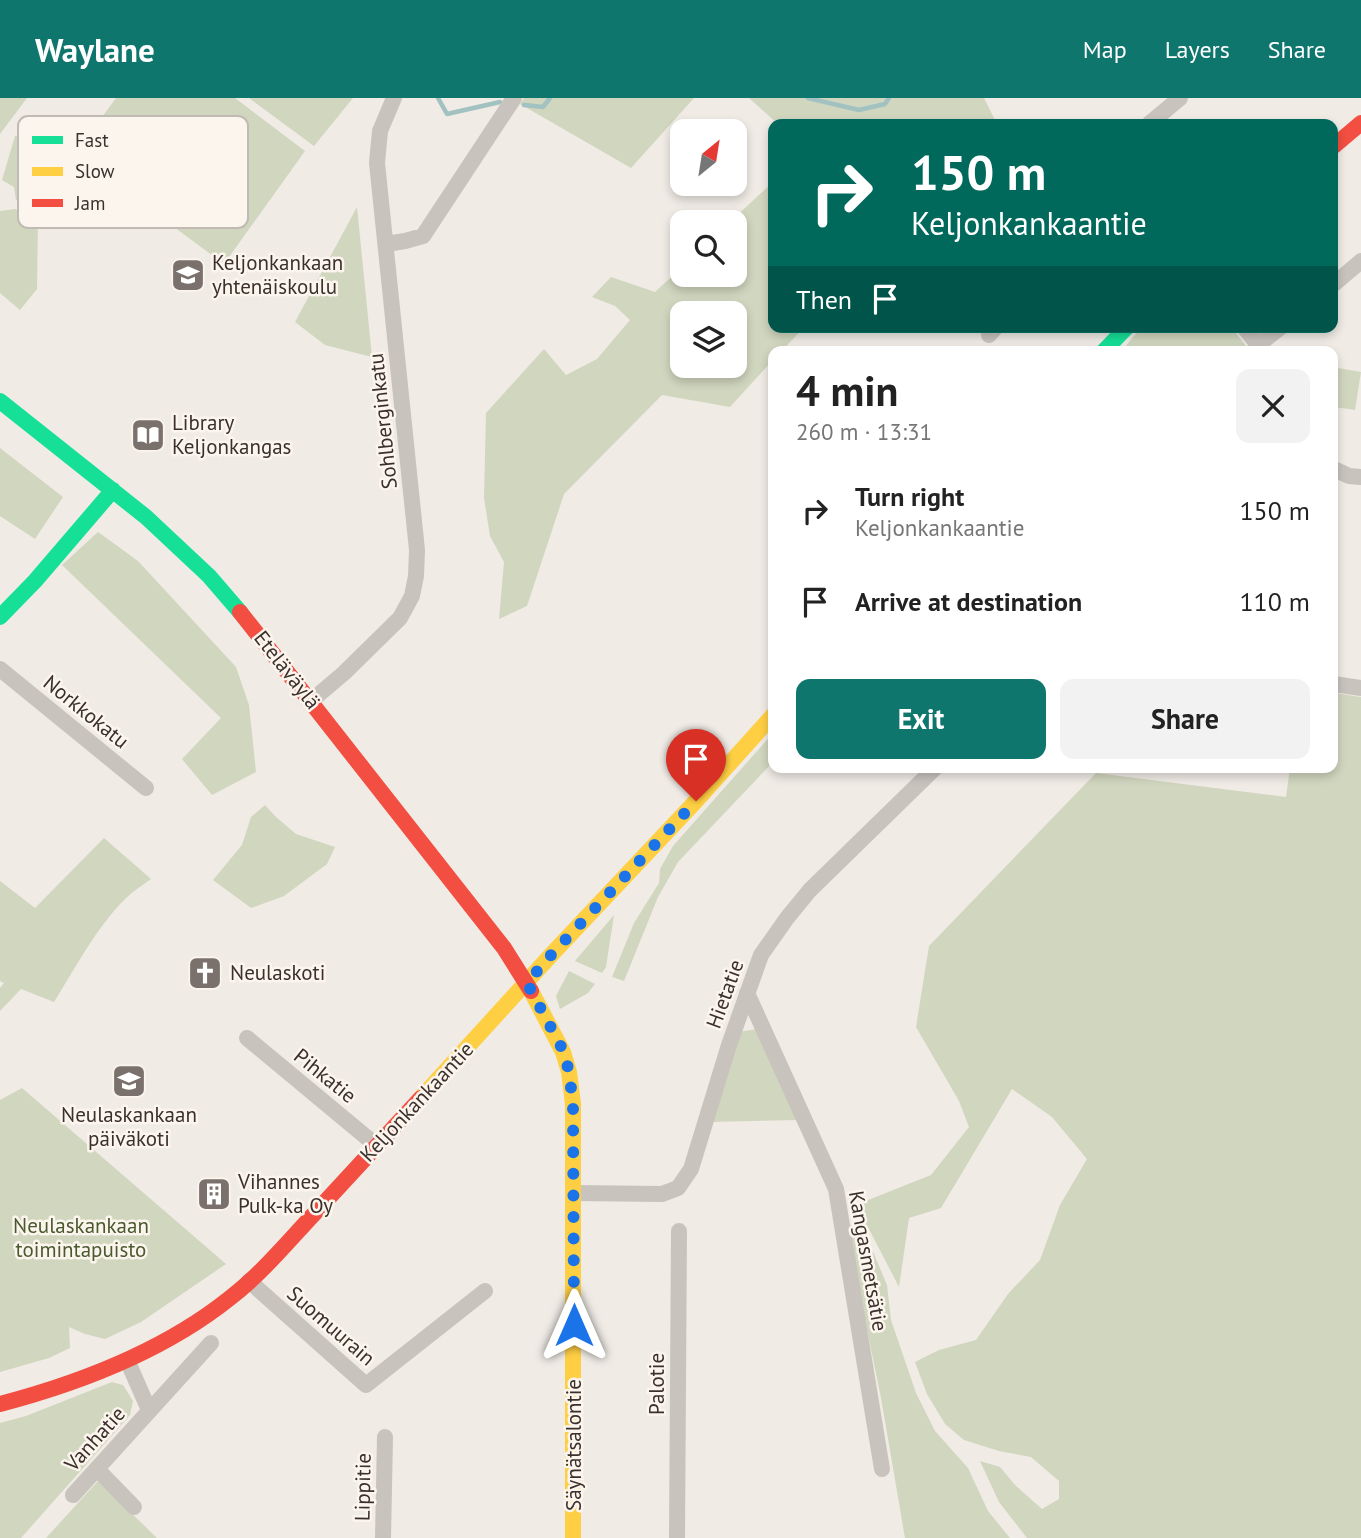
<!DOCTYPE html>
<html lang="en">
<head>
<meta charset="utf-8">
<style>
  :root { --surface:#fff; --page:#f2f2f2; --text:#222; --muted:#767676; --accent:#0f766e }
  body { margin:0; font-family:"PT Sans",sans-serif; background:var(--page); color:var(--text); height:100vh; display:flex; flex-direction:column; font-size:26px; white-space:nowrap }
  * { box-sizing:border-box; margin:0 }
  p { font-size:23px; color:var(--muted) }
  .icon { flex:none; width:38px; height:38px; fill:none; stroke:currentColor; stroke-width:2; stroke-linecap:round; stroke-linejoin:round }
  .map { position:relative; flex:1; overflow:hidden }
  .panel { position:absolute; left:768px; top:248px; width:570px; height:427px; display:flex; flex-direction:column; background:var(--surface); border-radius:14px; box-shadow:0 4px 10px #0003 }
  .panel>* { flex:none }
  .hud { position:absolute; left:768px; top:21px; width:570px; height:214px; border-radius:14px; box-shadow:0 4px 10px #0003; background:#00695c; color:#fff; overflow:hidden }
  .needle { width:46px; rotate:30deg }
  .buttons { position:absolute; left:670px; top:21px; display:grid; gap:14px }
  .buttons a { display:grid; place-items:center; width:77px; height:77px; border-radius:14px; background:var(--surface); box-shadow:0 4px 10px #0003; font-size:35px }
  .pin { position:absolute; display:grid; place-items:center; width:60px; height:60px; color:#fff; margin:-72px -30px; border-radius:50% 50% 50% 0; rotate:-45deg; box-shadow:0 0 7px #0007 }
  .pin .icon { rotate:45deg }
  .me { position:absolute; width:77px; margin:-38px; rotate:0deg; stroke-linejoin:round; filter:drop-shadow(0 0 5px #0008) }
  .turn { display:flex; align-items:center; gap:24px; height:147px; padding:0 28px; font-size:32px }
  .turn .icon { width:91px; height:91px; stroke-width:2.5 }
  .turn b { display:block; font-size:49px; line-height:60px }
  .then { display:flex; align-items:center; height:66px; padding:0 28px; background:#0003; gap:14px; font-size:26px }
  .round { display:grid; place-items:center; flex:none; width:74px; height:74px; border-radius:14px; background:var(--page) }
  .summary { display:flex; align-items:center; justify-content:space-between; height:119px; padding:0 28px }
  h1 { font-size:42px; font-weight:700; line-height:52px }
  .cta { display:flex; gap:14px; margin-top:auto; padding:14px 28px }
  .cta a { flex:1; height:80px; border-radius:14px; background:var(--accent); color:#fff; font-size:28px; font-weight:700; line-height:80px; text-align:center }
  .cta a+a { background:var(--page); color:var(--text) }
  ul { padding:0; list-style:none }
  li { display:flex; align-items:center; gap:21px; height:91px; padding:0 28px }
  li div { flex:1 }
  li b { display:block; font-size:26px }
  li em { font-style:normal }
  header { display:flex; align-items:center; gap:42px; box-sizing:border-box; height:98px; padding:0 35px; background:var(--accent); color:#fff }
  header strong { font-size:33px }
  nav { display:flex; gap:38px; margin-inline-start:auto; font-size:24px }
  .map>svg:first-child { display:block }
</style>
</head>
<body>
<header>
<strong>Waylane</strong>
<nav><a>Map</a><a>Layers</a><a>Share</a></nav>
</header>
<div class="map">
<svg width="1361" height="1440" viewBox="0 0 1361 1440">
  <rect width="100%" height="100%" fill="#f0ebe5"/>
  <path fill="#d1d6bf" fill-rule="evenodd" d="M0 0H27L0 36Z
    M116 0H235L305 53 224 166 75 56Z
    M249 0H353L314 48Z
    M524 0H694L631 70 520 6Z
    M749 0H984L997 26H778Z
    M15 38H32L50 42 44 71 42 108 16 102 14 89 2 82Z
    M773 84 774 229H804L781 254H774L773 262 730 309 662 297 564 396 527 508 499 521 504 464 490 438 484 400 486 315 544 251 566 277 597 261 630 222 615 208 592 199 611 179 655 194 682 169V177H735V124H730ZM682 215H735V268H682Z
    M357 109 372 259 325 247 295 224Z
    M15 111 38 122 37 191 20 212 0 195V113Z
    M1143 229H1231L1251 254H1121L1133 239Z
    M1338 270 1361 274 1355 312 1334 309Z
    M0 350 63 399 35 441 0 418Z
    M98 434 138 463 236 569 249 607 256 674 212 697 182 661 221 620 62 467Z
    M1334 595 1361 599V1440H1027L999 1404 980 1363 1000 1369 1015 1387 1042 1411 1059 1401V1383L1031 1359 999 1353 964 1342 945 1326 927 1296 915 1264 939 1252 976 1242 1008 1196 1040 1162 1060 1107 1087 1061 1052 1019 1012 991 941 1110 909 1120 899 1189 869 1131 853 1108 931 1077 969 1029 959 1003 916 929 929 848 1096 675 1286 699 1290 670H1334Z
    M773 635V664L678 764 658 799 624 883 612 879 634 825 659 785 660 771 673 748Z
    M265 707 276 719 296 736 335 749 327 766 284 798 251 810 213 782 242 747 251 719Z
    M104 740 151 781C143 787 133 793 125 801 96 830 76 869 54 904L21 891 0 913V890L4 885 0 883V783L35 810Z
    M614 817 606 869 602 875 575 863Z
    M569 873 595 886 588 895 560 911 556 898Z
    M758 931 799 1022 709 1024 737 934Z
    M22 990 226 1166 141 1224 105 1241 85 1236 69 1229 70 1250 49 1260 0 1274V1002Z
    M844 1119 874 1156 887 1187 891 1222 916 1295 935 1333 968 1370 988 1413 1010 1440H905L881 1300Z
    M112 1284 123 1287 133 1303 130 1317 21 1440H0V1325L26 1318Z
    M98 1383 157 1440H46Z"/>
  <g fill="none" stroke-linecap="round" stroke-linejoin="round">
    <path stroke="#a1c2c1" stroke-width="4.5" d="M438 0 447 16 500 4
      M808 0 859 12 885 6 889 0
      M524 7 543 9 550 0"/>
    <path stroke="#c9c3be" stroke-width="16" d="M1149 26 1180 0
      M386 146 405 143 423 138 514 0
      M1334 186 1361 163
      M1244 229 1258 247 1259 254
      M989 237 996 229
      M1258 247 1281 229
      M1334 371 1349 378 1361 379
      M0 571 146 690
      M1334 586 1361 590
      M311 603 344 575 400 520 412 498 416 478 417 452 377 65 380 33 394 0
      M747 895 836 1091 882 1371
      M247 940 377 1048
      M574 1095 662 1096 678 1090 691 1071 729 947 761 857 787 820 810 792 935 670
      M249 1183 366 1287 485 1193
      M127 1262 149 1312
      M97 1371 134 1409
      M73 1397 211 1245
      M383 1440 385 1339
      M677 1440 679 1133"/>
    <path stroke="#16e098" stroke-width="16" d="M1103 254 1127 229
      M0 303 146 419 209 478 240 514
      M0 519 35 483 113 392"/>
    <path stroke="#ffcf43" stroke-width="16" d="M531 893 563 954 569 974 573 1006V1440
      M421 1000 551 857 696 703 774 616"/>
    <path stroke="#f24e42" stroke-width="16" d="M1334 48 1361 25
      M240 514 504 850 531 893
      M0 1306C80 1285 165 1252 230 1200 261 1176 286 1146 313 1117 349 1078 385 1039 421 1000"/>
  </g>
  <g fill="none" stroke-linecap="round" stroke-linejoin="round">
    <path stroke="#1a73e8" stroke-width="12" stroke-dasharray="0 21.6" d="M574 1227 573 1006 569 974 564 954 527 885 551 857 696 703"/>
  </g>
  <defs>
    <g id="school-square" transform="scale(1.75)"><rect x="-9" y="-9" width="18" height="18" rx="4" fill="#7a716c" stroke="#fbf5ee"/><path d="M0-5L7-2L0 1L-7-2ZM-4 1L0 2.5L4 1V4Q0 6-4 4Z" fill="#fff"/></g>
    <g id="library-square" transform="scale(1.75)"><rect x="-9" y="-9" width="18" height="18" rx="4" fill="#7a716c" stroke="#fbf5ee"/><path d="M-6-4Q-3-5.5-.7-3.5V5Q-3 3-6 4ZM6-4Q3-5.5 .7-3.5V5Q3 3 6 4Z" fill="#fff"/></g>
    <g id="church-square" transform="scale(1.75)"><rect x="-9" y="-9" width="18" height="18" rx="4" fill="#7a716c" stroke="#fbf5ee"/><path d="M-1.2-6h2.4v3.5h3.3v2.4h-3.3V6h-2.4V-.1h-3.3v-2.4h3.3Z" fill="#fff"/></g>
    <g id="building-square" transform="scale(1.75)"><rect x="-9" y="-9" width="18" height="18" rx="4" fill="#7a716c" stroke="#fbf5ee"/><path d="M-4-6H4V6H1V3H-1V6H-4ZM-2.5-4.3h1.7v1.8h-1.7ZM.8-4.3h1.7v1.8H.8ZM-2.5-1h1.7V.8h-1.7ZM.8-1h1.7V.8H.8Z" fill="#fff"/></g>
  </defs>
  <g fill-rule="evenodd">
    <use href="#school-square" x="188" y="177"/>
    <use href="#library-square" x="148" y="337"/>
    <use href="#church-square" x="205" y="875"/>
    <use href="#school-square" x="129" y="983"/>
    <use href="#building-square" x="214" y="1096"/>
  </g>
  <g text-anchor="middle" stroke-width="5" stroke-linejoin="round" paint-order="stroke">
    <g font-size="21" fill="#3b302b" stroke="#fbf5ee" text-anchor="start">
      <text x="212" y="172">Keljonkankaan<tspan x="212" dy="24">yhtenäiskoulu</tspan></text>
      <text x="172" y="332">Library<tspan x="172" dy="24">Keljonkangas</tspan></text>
      <text x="230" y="882">Neulaskoti</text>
      <text x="129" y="1024" text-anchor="middle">Neulaskankaan<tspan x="129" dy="24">päiväkoti</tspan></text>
      <text x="238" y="1091">Vihannes<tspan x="238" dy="24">Pulk-ka Oy</tspan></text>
    </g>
    <g font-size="21" fill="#3b302b" stroke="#fbf5ee">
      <text transform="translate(383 323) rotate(-96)" y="7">Sohlberginkatu</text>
      <text transform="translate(287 572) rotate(52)" y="7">Eteläväylä</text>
      <text transform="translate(86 614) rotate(39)" y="7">Norkkokatu</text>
      <text transform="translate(725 896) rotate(-70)" y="7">Hietatie</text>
      <text transform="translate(325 978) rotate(39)" y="7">Pihkatie</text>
      <text transform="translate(417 1004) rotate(-47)" y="7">Keljonkankaantie</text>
      <text transform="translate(868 1163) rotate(80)" y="7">Kangasmetsätie</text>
      <text transform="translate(331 1228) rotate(41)" y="7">Suomuurain</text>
      <text transform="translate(657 1286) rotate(-90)" y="7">Palotie</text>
      <text transform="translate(95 1341) rotate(-48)" y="7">Vanhatie</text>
      <text transform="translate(574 1347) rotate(-90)" y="7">Säynätsalontie</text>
      <text transform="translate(363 1389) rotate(-89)" y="7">Lippitie</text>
    </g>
    <g font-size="21" fill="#4a5a2e" stroke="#fbf5ee">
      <text x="81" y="1135">Neulaskankaan<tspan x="81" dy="24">toimintapuisto</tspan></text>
    </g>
  </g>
  <rect x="18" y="18" width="230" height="112" rx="10" fill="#fbf5ee" stroke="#c1bab4" stroke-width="2"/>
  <rect x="32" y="38" width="31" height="8" fill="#16e098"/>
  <rect x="32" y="69" width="31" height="9" fill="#ffcf43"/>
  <rect x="32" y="101" width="31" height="8" fill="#f24e42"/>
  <g font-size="19" fill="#3b302b">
    <text x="75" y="49">Fast</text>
    <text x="75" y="80">Slow</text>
    <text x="75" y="112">Jam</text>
  </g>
</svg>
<div class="buttons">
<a><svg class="needle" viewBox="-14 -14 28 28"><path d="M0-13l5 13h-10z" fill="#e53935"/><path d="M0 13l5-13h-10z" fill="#767676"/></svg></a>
<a><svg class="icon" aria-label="search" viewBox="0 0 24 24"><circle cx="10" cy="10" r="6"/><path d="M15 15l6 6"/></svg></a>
<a><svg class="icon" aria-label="layers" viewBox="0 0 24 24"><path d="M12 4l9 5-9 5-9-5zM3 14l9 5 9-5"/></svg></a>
</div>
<div class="pin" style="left:696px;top:703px;background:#d93025"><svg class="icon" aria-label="arrive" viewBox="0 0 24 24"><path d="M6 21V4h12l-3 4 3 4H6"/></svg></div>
<svg class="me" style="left:574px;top:1227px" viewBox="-20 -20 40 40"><path d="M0-17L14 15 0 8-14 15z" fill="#1a73e8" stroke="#fff" stroke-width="4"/></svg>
<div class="hud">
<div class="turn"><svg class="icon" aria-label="right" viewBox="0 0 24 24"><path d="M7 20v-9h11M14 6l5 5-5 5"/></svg><div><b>150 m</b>Keljonkankaantie</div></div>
<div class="then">Then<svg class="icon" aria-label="arrive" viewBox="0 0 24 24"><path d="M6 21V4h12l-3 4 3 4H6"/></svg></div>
</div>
<section class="panel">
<div class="summary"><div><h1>4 min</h1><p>260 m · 13:31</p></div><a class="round"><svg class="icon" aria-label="close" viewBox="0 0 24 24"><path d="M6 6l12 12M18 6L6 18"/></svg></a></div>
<ul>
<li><svg class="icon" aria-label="right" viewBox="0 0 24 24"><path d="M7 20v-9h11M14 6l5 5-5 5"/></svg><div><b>Turn right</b><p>Keljonkankaantie</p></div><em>150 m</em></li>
<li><svg class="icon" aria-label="arrive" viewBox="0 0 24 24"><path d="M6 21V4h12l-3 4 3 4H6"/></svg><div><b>Arrive at destination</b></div><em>110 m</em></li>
</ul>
<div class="cta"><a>Exit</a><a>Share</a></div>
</section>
</div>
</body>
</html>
